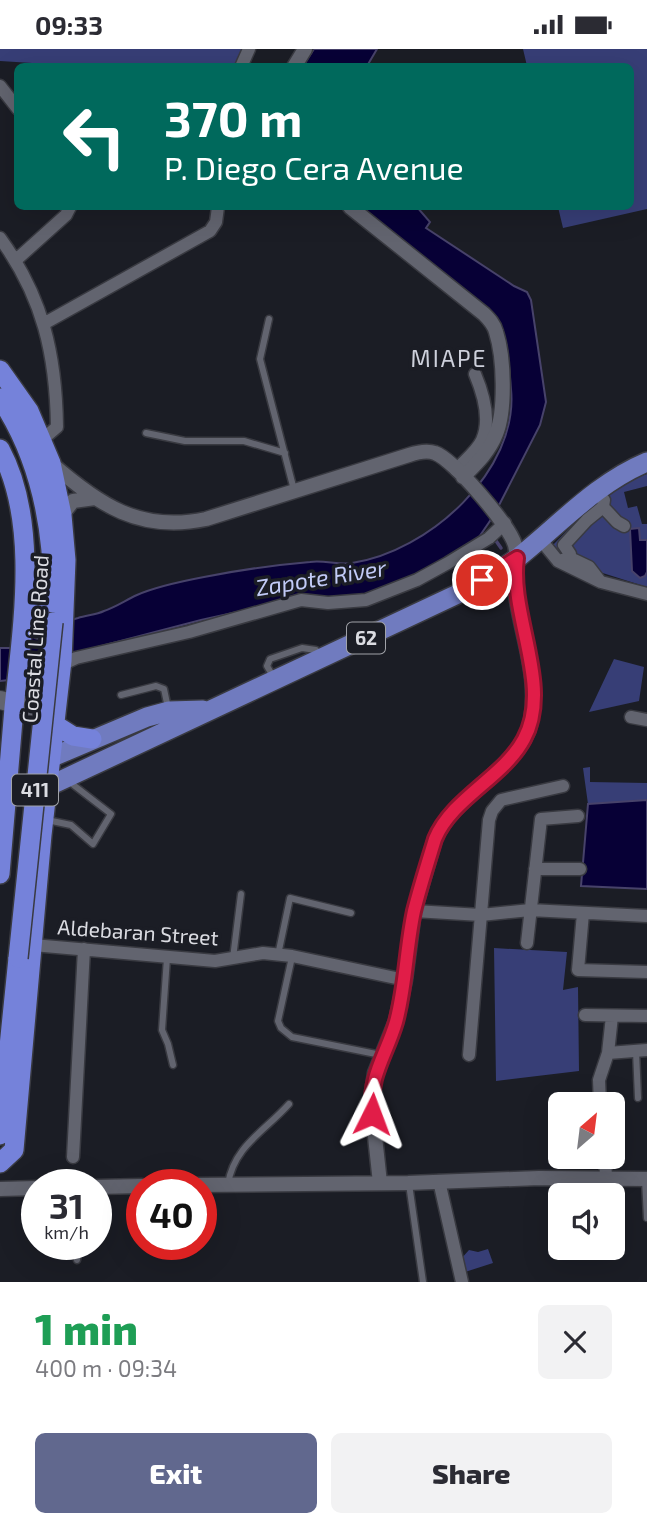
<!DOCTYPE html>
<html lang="en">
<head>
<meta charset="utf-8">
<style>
  :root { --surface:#fff; --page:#f2f2f3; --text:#2b2b33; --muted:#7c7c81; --accent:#61688e }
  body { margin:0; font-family:"Exo 2",sans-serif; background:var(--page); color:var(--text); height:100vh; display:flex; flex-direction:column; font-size:26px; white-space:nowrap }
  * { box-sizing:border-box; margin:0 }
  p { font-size:23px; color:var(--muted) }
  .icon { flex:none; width:38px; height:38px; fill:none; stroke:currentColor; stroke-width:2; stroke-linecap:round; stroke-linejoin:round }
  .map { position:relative; height:1233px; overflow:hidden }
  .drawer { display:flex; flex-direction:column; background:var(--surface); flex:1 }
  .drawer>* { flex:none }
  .guide { position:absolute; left:14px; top:14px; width:620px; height:147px; border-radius:10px; box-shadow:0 7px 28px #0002; background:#00695c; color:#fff; overflow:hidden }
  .needle { width:46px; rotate:28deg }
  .controls { position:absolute; left:548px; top:1043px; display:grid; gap:14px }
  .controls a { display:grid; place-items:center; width:77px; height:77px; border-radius:10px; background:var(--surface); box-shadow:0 7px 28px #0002; font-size:35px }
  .speed { position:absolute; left:21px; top:1120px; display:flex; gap:14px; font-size:35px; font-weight:700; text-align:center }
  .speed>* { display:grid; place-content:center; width:91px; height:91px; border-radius:50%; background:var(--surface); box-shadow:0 7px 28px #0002; line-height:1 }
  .speed small { font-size:18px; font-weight:400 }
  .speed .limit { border:10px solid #d22; background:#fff; color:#111 }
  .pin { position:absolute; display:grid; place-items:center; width:60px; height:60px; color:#fff; margin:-30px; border:4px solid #fff; border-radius:50%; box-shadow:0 2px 7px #0007 }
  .me { position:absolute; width:77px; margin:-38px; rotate:3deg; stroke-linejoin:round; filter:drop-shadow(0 0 5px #0008) }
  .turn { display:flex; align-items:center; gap:24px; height:147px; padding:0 35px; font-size:32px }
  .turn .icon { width:91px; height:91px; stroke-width:2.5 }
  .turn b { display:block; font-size:49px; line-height:60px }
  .round { display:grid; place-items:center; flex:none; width:74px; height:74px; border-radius:10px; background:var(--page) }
  .head { display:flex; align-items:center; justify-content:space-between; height:119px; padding:0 35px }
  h1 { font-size:42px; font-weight:800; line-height:52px; color:#1e9e55 }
  .cta { display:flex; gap:14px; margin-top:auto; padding:14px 35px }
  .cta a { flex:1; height:80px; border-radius:10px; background:var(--accent); color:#fff; font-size:28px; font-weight:800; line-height:80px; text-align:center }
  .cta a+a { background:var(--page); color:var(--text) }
  .status { display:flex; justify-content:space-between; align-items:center; height:49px; padding:0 35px; background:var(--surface); direction:ltr }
  .status svg { height:19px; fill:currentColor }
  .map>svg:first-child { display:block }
</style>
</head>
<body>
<div class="status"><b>09:33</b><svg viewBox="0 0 49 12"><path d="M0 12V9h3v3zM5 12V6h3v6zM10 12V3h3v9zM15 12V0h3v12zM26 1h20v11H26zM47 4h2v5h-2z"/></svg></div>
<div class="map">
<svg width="647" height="1233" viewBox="0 0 647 1233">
  <rect width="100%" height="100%" fill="#1b1d25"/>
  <path fill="#373e76" d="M0 0H246L238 18H96L0 12Z
    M523 0H647V160L563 179 558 158H630V18L527 17Z
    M647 425V437L624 443 628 459 637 457 642 475H647V538L555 509 549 500C578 471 607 437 647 425Z
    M614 610 644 618 639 652 589 663Z
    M590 718V733L647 734V751L588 755 583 719Z
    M494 899 567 903 563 941 578 938 579 1022 496 1032Z
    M488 1200 493 1214 465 1223 460 1211 469 1201 478 1203Z"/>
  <path fill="#070036" stroke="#47426a" stroke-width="2" d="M314 0H377L367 17H303Z
    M360 158H417L430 173 426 179 514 237 527 243 531 251 546 353 540 376 494 466 479 488 464 499 415 526 364 546 259 558 201 571 86 601 9 631 0 632V599H10C32 589 55 575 78 569 87 566 96 566 104 562 116 558 126 551 137 546 157 537 183 532 204 528 239 521 275 516 310 513 324 511 338 516 352 514 428 503 519 422 511 340 508 309 510 279 485 258Z
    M639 479 640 491H647V523L645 527 640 529 632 522 630 480Z
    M647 751V840L581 837 588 755Z"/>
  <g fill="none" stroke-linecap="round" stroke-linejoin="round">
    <path stroke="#47426a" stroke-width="3.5" d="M494 489 501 499"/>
    <g stroke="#393a41" stroke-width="9">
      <path id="service" d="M269 270 260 310 294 441
        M146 384 185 392H244L285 404
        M274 629 267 617 270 610 302 599 316 601 319 607
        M121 646 156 637 164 640 168 659
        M47 771 71 776 93 795 111 765 67 731
        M278 906 290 849 351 864
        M292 908 278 972 281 979 292 988 381 1006
        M167 909 162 981 168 995 173 1016
        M233 909 241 845
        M636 1002 638 1049
        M645 1131 647 1169
        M228 1135C234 1097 265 1082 289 1055
        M409 1135 423 1233
        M77 1211 79 1195"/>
    </g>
    <g stroke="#393a41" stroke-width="15">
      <path id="minor" d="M241 18 249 0
        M0 37 18 60
        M0 189C43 248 56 306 57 378L43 390
        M16 211 66 166 70 158
        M45 274 210 182 216 173 218 158
        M456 421C464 412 477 402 482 391 491 371 483 344 475 325
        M604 451 603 458 617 473 624 477
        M540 490 558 512 601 533 647 545
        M570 509 589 518 599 531
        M558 512 570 509V505L564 496 587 471 603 458
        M61 616 76 609 189 583 301 551 328 554 366 551 417 531 448 514 489 489 505 474
        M631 668 647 671
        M535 820H580
        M414 862 481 866 530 861 647 867
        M583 864 578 921 647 923
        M527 894 541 770 578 767
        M33 896 215 912 263 904 292 907 405 931
        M585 966 647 967
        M608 1004 612 967
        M469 1006 489 771 492 762 501 751 563 737
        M600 1055 599 1031 608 1004 647 1001
        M73 1108 84 900
        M605 1108 606 1129
        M439 1132 462 1233"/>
    </g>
    <g stroke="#393a41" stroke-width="17">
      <path id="tertiary" d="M294 18 305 0
        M350 158 484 265C489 270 494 275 496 283 504 308 506 361 496 385 489 403 476 415 463 428
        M51 414C99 456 140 484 206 470L409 406C418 403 427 401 435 404 453 410 510 477 515 496 519 509 514 524 515 538 520 584 541 629 530 676 519 719 453 747 435 790L414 862 405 931 396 972 375 1024 371 1050 380 1134
        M62 466 73 452 95 449
        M196 1136 408 1134 539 1129 647 1130
        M96 1138 142 1137
        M0 1140 37 1139"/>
    </g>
    <g stroke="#393a41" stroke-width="20">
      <path id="secondary" d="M0 651 15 655 56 660"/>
    </g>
    <g stroke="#393a41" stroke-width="22">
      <path id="primary" d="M50 709 147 668 169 662 203 661
        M47 738 464 542C482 531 503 520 520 507 561 474 597 434 647 413"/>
    </g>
    <g stroke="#393a41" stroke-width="22">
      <path id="trunk" d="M0 321 29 362 51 414 62 466 66 511 62 612 42 786 14 1101 0 1114
        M0 349C41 410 54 481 53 554
        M0 400C40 474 22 579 14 659 9 714 5 770 0 825
        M39 580 40 533
        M54 675 73 687 92 690
        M0 1086 18 909"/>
    </g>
    <use href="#service" stroke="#62646f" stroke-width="6"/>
    <use href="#minor" stroke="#62646f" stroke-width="12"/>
    <use href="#tertiary" stroke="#62646f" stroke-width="14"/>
    <use href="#secondary" stroke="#62646f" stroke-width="18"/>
    <use href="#primary" stroke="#707bbf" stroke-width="19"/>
    <use href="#trunk" stroke="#7582da" stroke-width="19"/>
    <g stroke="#393a41" stroke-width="22" stroke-linecap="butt">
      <path id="trunk-bridge" d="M18 909 53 573"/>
    </g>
    <use href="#trunk-bridge" stroke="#7582da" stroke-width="19"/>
  </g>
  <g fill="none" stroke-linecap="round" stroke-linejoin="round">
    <g stroke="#92132f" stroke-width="18">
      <path id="route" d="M372 1065C369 1026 386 1007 396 973 406 936 406 899 414 862 420 838 428 813 435 790 452 749 504 728 524 690 553 637 509 566 517 509L482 531"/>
    </g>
    <use href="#route" stroke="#e11d48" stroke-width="12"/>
  </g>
  <g text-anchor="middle" stroke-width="7" stroke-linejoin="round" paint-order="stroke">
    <g fill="#1b1d25" stroke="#a1a3a9" stroke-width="2">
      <rect x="347" y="573.5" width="38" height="31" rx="5"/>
      <rect x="12" y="725.5" width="46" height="31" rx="5"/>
    </g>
    <g font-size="19" font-weight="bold" fill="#dbdce2">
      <text x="366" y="596">62</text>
      <text x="35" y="748">411</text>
    </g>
    <g font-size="21" fill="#dbdce2" stroke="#1b1d25">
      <text transform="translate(36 590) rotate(-86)" y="7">Coastal Line Road</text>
      <text transform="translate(138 884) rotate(4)" y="7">Aldebaran Street</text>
    </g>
    <g font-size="23" letter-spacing="2" fill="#cdd0db" stroke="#1b1d25">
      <text x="449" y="318">MIAPE</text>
    </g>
    <g font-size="23" font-style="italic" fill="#c2cbf7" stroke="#1b1d25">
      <text transform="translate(321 529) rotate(-9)" y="8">Zapote River</text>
    </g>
  </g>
</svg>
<div class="controls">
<a><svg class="needle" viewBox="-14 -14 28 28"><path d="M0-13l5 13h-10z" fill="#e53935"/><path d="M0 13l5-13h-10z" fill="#7c7c81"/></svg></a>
<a><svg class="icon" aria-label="sound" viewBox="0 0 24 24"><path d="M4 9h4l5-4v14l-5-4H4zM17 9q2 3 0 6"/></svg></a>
</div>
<div class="speed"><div>31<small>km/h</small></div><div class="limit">40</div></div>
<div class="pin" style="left:482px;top:531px;background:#d93025"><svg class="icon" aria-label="arrive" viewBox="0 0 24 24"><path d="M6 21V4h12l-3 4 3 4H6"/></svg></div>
<svg class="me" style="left:372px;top:1065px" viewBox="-20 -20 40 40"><path d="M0-17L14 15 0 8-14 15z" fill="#e11d48" stroke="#fff" stroke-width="4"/></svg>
<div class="guide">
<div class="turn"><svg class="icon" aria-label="left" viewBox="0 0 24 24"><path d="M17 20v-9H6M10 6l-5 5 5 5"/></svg><div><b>370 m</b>P. Diego Cera Avenue</div></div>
</div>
</div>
<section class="drawer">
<div class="head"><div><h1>1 min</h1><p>400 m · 09:34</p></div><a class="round"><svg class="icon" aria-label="close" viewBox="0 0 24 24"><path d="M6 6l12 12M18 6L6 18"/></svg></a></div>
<div class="cta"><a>Exit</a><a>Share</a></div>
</section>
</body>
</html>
